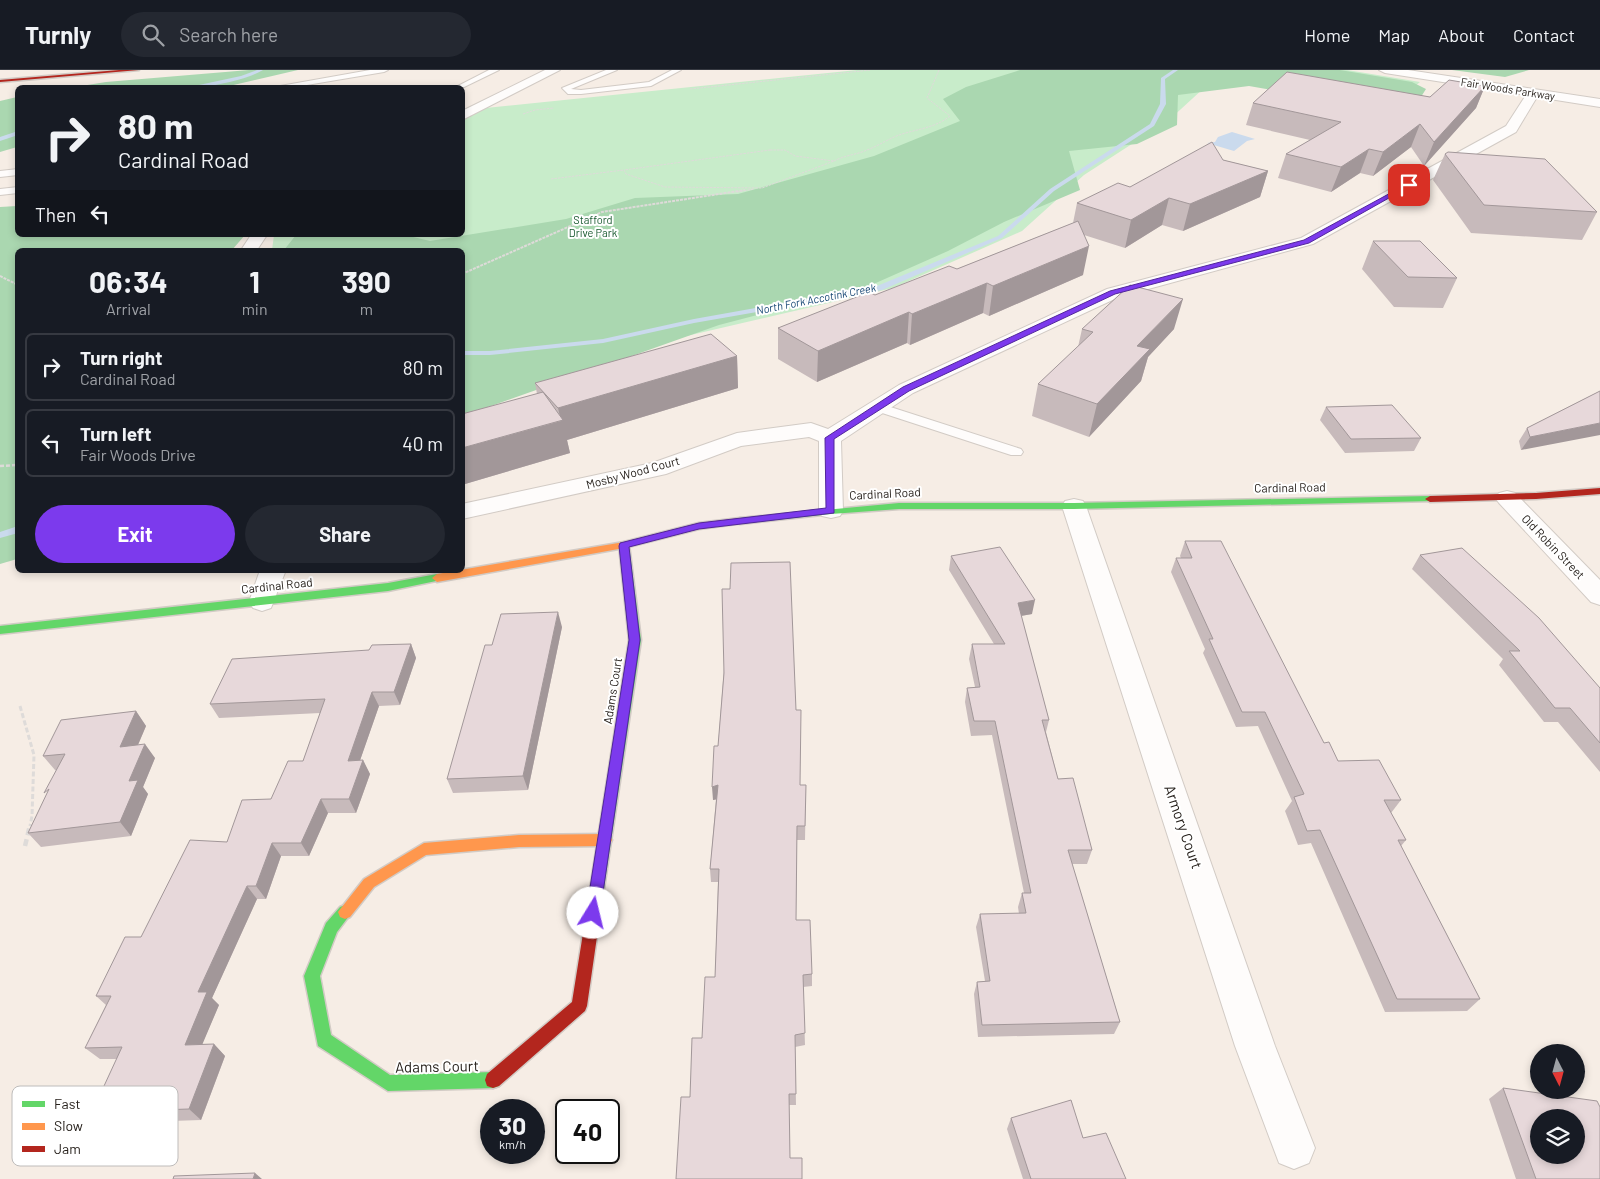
<!DOCTYPE html>
<html lang="en">
<head>
<meta charset="utf-8">
<style>
  :root { --surface:#171b24; --page:#242831; --text:#f1f3f6; --muted:#9ea1a6; --line:#363941; --accent:#7c3aed }
  body { margin:0; font-family:Barlow,sans-serif; background:var(--page); color:var(--text); height:100vh; display:flex; flex-direction:column; font-size:19px; white-space:nowrap }
  * { box-sizing:border-box; margin:0 }
  p { font-size:16px; color:var(--muted) }
  .icon { flex:none; width:28px; height:28px; fill:none; stroke:currentColor; stroke-width:2; stroke-linecap:round; stroke-linejoin:round }
  .map { position:relative; flex:1; overflow:hidden }
  .panel { position:absolute; left:15px; top:178px; width:450px; height:325px; display:flex; flex-direction:column; background:var(--surface); border-radius:8px; box-shadow:0 2px 8px #0003 }
  .panel>* { flex:none }
  .hud { position:absolute; left:15px; top:15px; width:450px; height:152px; border-radius:8px; box-shadow:0 2px 8px #0003; background:#171b24; color:var(--text); overflow:hidden }
  .needle { width:32px; rotate:174deg }
  .controls { position:absolute; left:1530px; top:974px; display:grid; gap:10px }
  .controls a { display:grid; place-items:center; width:55px; height:55px; border-radius:50%; background:var(--surface); box-shadow:0 2px 8px #0003; font-size:25px }
  .speed { position:absolute; left:480px; top:1029px; display:flex; gap:10px; font-size:25px; font-weight:700; text-align:center }
  .speed>* { display:grid; place-content:center; width:65px; height:65px; border-radius:50%; background:var(--surface); box-shadow:0 2px 8px #0003; line-height:1 }
  .speed small { font-size:12px; font-weight:400 }
  .speed .limit { border:2px solid #111; border-radius:8px; background:#fff; color:#111 }
  .pin { position:absolute; display:grid; place-items:center; width:42px; height:42px; color:#fff; margin:-21px; border-radius:10px; box-shadow:0 2px 8px #0006 }
  .me { position:absolute; width:55px; margin:-28px; rotate:9deg; stroke-linejoin:round; filter:drop-shadow(0 0 4px #0008) }
  .turn { display:flex; align-items:center; gap:18px; height:105px; padding:0 20px; font-size:22px }
  .turn .icon { width:65px; height:65px; stroke-width:2.5 }
  .turn b { display:block; font-size:35px; line-height:42px }
  .then { display:flex; align-items:center; height:48px; padding:0 20px; background:#0003; gap:10px; font-size:19px }
  .eta { display:flex; justify-content:space-evenly; align-items:center; height:85px; text-align:center }
  .eta b { font-size:30px; font-weight:700; line-height:35px }
  .primary-button { display:flex; gap:10px; margin-top:auto; padding:10px 20px }
  .primary-button a { flex:1; height:58px; border-radius:30px; background:var(--accent); color:#fff; font-size:20px; font-weight:700; line-height:58px; text-align:center }
  .primary-button a+a { background:var(--page); color:var(--text) }
  ul { padding:0; list-style:none }
  li { display:flex; align-items:center; gap:15px; height:68px; margin:0 10px 8px; padding:0 10px; border:2px solid var(--line); border-radius:8px }
  li div { flex:1 }
  li b { display:block; font-size:19px }
  li em { font-style:normal }
  header { display:flex; align-items:center; gap:30px; box-sizing:border-box; height:70px; padding:0 25px; background:var(--surface); border-bottom:1px solid var(--line) }
  header strong { font-size:24px }
  nav { display:flex; gap:28px; margin-inline-start:auto; font-size:18px }
  .search { width:350px; height:45px; background:var(--page); display:flex; align-items:center; gap:12px; box-sizing:border-box; padding:0 18px; border-radius:28px; color:var(--muted); font-size:19px }
  .map>svg:first-child { display:block }
</style>
</head>
<body>
<header>
<strong>Turnly</strong>
<div class="search"><svg class="icon" aria-label="search" viewBox="0 0 24 24"><circle cx="10" cy="10" r="6"/><path d="M15 15l6 6"/></svg>Search here</div>
<nav><a>Home</a><a>Map</a><a>About</a><a>Contact</a></nav>
</header>
<div class="map">
<svg width="1600" height="1109" viewBox="0 0 1600 1109">
  <rect width="100%" height="100%" fill="#f6ede5"/>
  <path fill="#c8ecca" d="M857 0H1347L1420 12 1388 39 1216 7 1169 50 1084 105 1022 161 893 218 463 318 462 180H272L274 165H462L463 46 476 39Z"/>
  <path fill="#aad7b0" d="M249 0H298L225 17H75L106 12Z
    M1020 0H1340L1412 12 1426 19 1419 30 1365 36 1249 16 1178 25 1177 55 1137 74 1069 81 1080 120 1004 152 948 181 869 216 719 255 463 346 462 180H284L296 165H405L430 171 566 149 635 128 738 124 874 86 960 51 943 29 966 17Z
    M1452 0H1529L1505 7Z
    M17 27V77L0 82V31Z
    M17 136 18 165H245L232 180H18L17 489 0 494V137Z"/>
  <path fill="#cadaed" d="M1232 62 1255 69 1247 71 1234 81 1207 73 1215 72 1218 67Z"/>
  <g fill="none" stroke-linecap="round" stroke-linejoin="round">
    <path fill="#cadaed" fill-rule="evenodd" d="M257 0H263C244 11 207 18 185 18L241 6Z
      M1173 0H1178L1165 9 1166 34 1154 56 1054 121 1002 168 882 220 694 253 603 273 490 285H462V281H490L603 269 694 249 877 216 998 166 1050 119 1150 54 1160 34 1161 8Z
      M18 61V65L0 71V67Z
      M18 456V463L0 468V462Z"/>
    <g stroke="#d2cbc5" stroke-width="2">
      <path id="lane" d="M370 0H388L384 2 289 18H269Z
        M489 0H499L462 18H454Z
        M606 0H617L571 19 581 20 649 12 672 0H681L651 16 581 24H568L562 18Z
        M18 99V105L0 107V101Z
        M18 117V123L0 125V119Z
        M878 333 1021 379 1023 382 1021 385H1011L873 340 871 337 873 334Z"/>
    </g>
    <g stroke="#d2cbc5" stroke-width="2">
      <path id="street" d="M545 0H560L462 50V41Z
        M1379 0H1408L1600 29V37L1537 27 1516 62 1313 174 1119 227 913 323 841 371 843 441 840 446 831 448 822 446 819 441V371L809 367 741 376 666 404 462 449V434L652 393 737 363 811 353 828 359 899 315 1107 219 1301 168 1506 56 1526 25 1385 3Z
        M251 165H267L257 180H241Z
        M1507 421 1515 423 1600 510V535L1591 532 1499 433 1495 428 1499 423Z
        M1074 429 1083 431 1086 436 1275 976 1315 1078 1309 1093 1294 1099 1279 1093 1235 976 1062 436 1065 431Z
        M260 500H286L271 538 262 541 253 538 249 532Z"/>
    </g>
    <g stroke="#d2cbc5" stroke-width="3">
      <path id="fast" d="M1430 426 1435 429 1433 431 1074 439H899L831 444 740 454 735 451 740 448 899 433H1074Z
        M624 472 629 475 641 570 602 832 600 837 595 839 590 837 588 832 629 570 619 475Z
        M437 504 441 506 442 508 441 510 388 521 0 564V556L388 513Z
        M345 835 350 837 352 842 337 862 320 906 331 965 390 1005 493 1002 499 1004 501 1010 499 1016 493 1018 388 1021 318 976 304 906 326 853 340 837Z"/>
    </g>
    <g stroke="#d2cbc5" stroke-width="3">
      <path id="slow" d="M740 448 744 449 745 451 744 453 699 459 624 478 437 512 432 508 437 504 624 472 699 453Z
        M605 764 610 766 612 770 610 774 605 776 519 777 426 785 374 817 350 847 345 849 340 847 338 842 364 809 424 773 519 765Z"/>
    </g>
    <g stroke="#d2cbc5" stroke-width="3">
      <path id="jam" d="M119 0H139L0 12V10Z
        M1600 418V424L1536 429 1430 432 1425 429 1430 426 1536 423Z
        M595 825 600 827 602 832 587 936 585 941 499 1016 493 1018 487 1016 485 1010 487 1004 572 932 588 832 590 827Z"/>
    </g>
    <path stroke="#dedbd9" stroke-width="1" stroke-dasharray="2.5 1" stroke-linecap="butt" d="M690 19 871 0
      M523 44 535 40 554 38
      M770 80H785L795 86 834 91 762 118 665 117 626 104 624 100Z
      M834 91C845 85 856 85 867 80 878 76 888 69 899 65 917 59 935 58 950 46L927 28 939 0
      M551 109 624 100
      M737 122 754 119"/>
    <path stroke="#dedbd9" stroke-width="2" stroke-dasharray="3 1" stroke-linecap="butt" d="M462 204 602 142 745 120
      M0 206 18 215"/>
    <path stroke="#dedbd9" stroke-width="2.5" stroke-dasharray="4 2" stroke-linecap="butt" d="M0 396 18 395"/>
    <path stroke="#dedbd9" stroke-width="3" stroke-dasharray="5 2.5" stroke-linecap="butt" d="M20 636 34 685 32 746 30 756"/>
    <path stroke="#dedbd9" stroke-width="4.5" stroke-dasharray="7 4" stroke-linecap="butt" d="M25 776 30 755"/>
    <use href="#lane" fill="#fefcfb" fill-rule="evenodd"/>
    <use href="#street" fill="#fefcfb" fill-rule="evenodd"/>
    <use href="#fast" fill="#63d668" fill-rule="evenodd"/>
    <use href="#slow" fill="#ff974d" fill-rule="evenodd"/>
    <use href="#jam" fill="#b3261e" fill-rule="evenodd"/>
  </g>
  <path fill="#c7babb" d="M1485 16 1476 38 1424 96 1411 77 1373 106 1360 103 1331 122 1278 108 1286 84 1310 70 1246 55 1253 33 1430 27Z
    M1445 84 1597 142 1582 170 1471 163 1433 110Z
    M1223 90 1268 101 1260 127 1183 161 1162 155 1125 178 1084 165 1083 205 989 246 983 243 910 275 907 273 817 312 778 289V258L875 225 957 199 1073 153 1077 133 1130 117Z
    M1373 171 1457 208 1443 238 1394 237 1362 199Z
    M1082 259H1174L1148 287 1141 311 1089 367 1032 346 1038 314 1078 277Z
    M737 286 738 318 567 370 570 383 465 414 462 408V344L537 324 535 313Z
    M1600 321 1521 380 1519 371 1527 358Z
    M1326 337 1421 368 1414 381 1345 383 1320 350Z
    M1185 471 1324 673 1338 691 1401 730 1391 743 1406 770 1401 776 1480 929 1467 941 1385 942 1311 773 1298 775 1285 741 1292 731 1258 656 1236 657 1203 583 1205 579 1171 502 1176 488H1181L1180 486Z
    M1420 485 1600 618V702L1558 652H1544L1499 595 1503 589 1412 499Z
    M951 486 1032 544 1021 546 1049 650 1046 662 1058 709 1092 780 1087 794H1072L1120 952 1114 964 978 967 974 924 977 912 985 911 976 857 980 844H1019L1018 837 1022 823H1024L992 665 971 666 965 632 967 618 975 617 969 589 972 574H994L949 500Z
    M730 519 796 640 800 715H806L805 770H797L796 850 812 904V916L803 917 805 975 795 977 796 1035H789L790 1088 802 1109 690 1027 715 907 718 812H711L710 799 716 729 713 730 718 676Z
    M562 557 528 720 453 723 447 709 492 575Z
    M411 574 416 588 400 635 379 636 360 690H363L370 704 356 743H328L309 786H281L266 829H257L212 928 219 935 202 974H214L225 986 201 1050 171 1051 160 1078 119 1080 104 1070 111 1053H107L92 1042 117 989H100L85 978 106 935 96 926 141 867 227 772 271 729 303 691 320 643 219 648 210 634 369 580Z
    M136 641 146 656 138 675 155 688 143 717 148 724 131 766 41 777 28 763 46 726 56 700H55L43 686Z
    M1503 1018 1600 1109H1516L1489 1029Z
    M1011 1048 1083 1068 1126 1109H1023L1007 1059Z"/>
  <path fill="#a29799" d="M1485 16 1476 38 1424 96 1434 72Z
    M1420 54 1411 77 1373 106 1383 82Z
    M1369 79 1360 103 1331 122 1341 97Z
    M1268 101 1260 127 1183 161 1190 134Z
    M1169 128 1162 155 1125 178 1131 150Z
    M1089 176 1083 205 989 246 993 216Z
    M987 213 983 243 910 275 912 244Z
    M1183 229 1174 259 1148 287 1141 311 1089 367 1097 334 1137 276Z
    M909 242 907 273 817 312 818 281Z
    M737 286 738 318 567 370 570 383 465 414 462 404V378L561 351 558 338Z
    M1600 353V365L1521 380 1530 367Z
    M1035 530 1032 544 1015 547 1018 533Z
    M558 542 562 557 528 720 523 706Z
    M411 574 416 588 400 635 394 622Z
    M372 622 379 636 355 705 348 691Z
    M136 641 146 656 131 691 120 677Z
    M145 674 155 688 143 717 148 724 131 766 120 752 129 711Z
    M363 690 370 704 356 743 349 729Z
    M718 715 719 729 713 730 712 717Z
    M321 729 328 743 309 786 301 773Z
    M272 773 281 786 266 829 256 816Z
    M247 816 257 829 212 928 219 935 197 987 185 975 198 922Z
    M214 974 225 986 201 1050 189 1039Z
    M158 1040 171 1051 160 1078 147 1067Z
    M255 1103 262 1109H253Z"/>
  <path fill="#e7d8da" stroke="#a29799" fill-rule="evenodd" d="M1287 2 1430 27 1449 10 1485 16 1434 72 1420 54 1383 82 1369 79 1341 97 1286 84 1341 52 1253 33Z
    M1212 72 1223 90 1268 101 1190 134 1169 128 1131 150 1077 133 1118 113 1130 117Z
    M1448 82 1545 89 1597 142 1484 135 1445 84Z
    M1078 151 1089 176 993 216 987 213 912 244 909 242 818 281 778 258 869 222 875 225 949 196 957 199Z
    M1373 171H1420L1457 208 1408 207Z
    M1130 215 1183 229 1137 276 1150 279 1097 334 1038 314 1093 262 1082 259Z
    M711 264 737 286 558 338 535 313Z
    M1600 321V353L1530 367 1527 358Z
    M543 322 563 350 462 378V344Z
    M1392 335 1421 368 1351 369 1326 337Z
    M1185 471H1221L1324 673 1329 672 1338 691 1379 690 1401 730H1384L1406 770H1398L1480 929H1397L1320 760 1307 761 1294 727 1304 724 1265 642H1242L1209 569H1213L1176 488H1192Z
    M1000 477 1035 530 1018 533 1049 650H1042L1058 709 1073 708 1092 780H1068L1120 952 982 955 977 912 990 911 980 844 1026 843 1022 823H1031L995 651H974L967 618 980 617 972 574H1005L951 486Z
    M1462 478 1539 548 1600 618V673L1570 638H1555L1509 581H1520L1420 485Z
    M790 492 796 640H801L800 715H806L805 756H797L796 850H810L812 904 803 905 805 963 795 965 796 1024H789L790 1088H802V1109H676L681 1027H690L692 968H702L705 907H715L719 799H710L718 715 712 717 714 676H718L724 603 722 519H730L731 493Z
    M558 542 523 706 447 709 485 575H492L501 544Z
    M411 574 394 622H372L348 691 363 690 349 729H321L301 773H272L256 816H247L198 922H207L185 975 214 974 189 1039 158 1040 147 1067 104 1070 117 1041 92 1042 122 977 85 978 111 926H96L125 867H141L190 770 227 772 242 730 271 729 288 691H303L325 629 210 634 232 589 369 580 372 575Z
    M136 641 120 677 145 674 129 711 138 710 120 752 28 763 49 719 44 723 65 684 43 686 61 650Z
    M1503 1018 1597 1031 1600 1037V1109H1536ZM1539 1048H1576V1085H1539Z
    M1071 1030 1083 1068 1106 1063 1126 1109H1031L1011 1048Z
    M255 1103 253 1109H173L174 1106Z"/>
  <path fill="#7c3aed" stroke="#51269a" d="M1407 114 1412 115 1309 173 1115 224 909 321 834 369V443L699 459 629 477 640 570 600 843 598 848 593 850 588 848 586 843 629 570 619 476 620 473 699 453 826 438 825 368 903 317 1110 221 1304 170Z"/>
  <g text-anchor="middle" stroke-width="4" stroke-linejoin="round" paint-order="stroke">
    <g font-size="11" fill="#27211c" stroke="#fff">
      <text transform="translate(1508 19) rotate(9)" y="4">Fair Woods Parkway</text>
    </g>
    <g font-size="11" fill="#18592f" stroke="#fff">
      <text x="593" y="154">Stafford<tspan x="593" dy="13">Drive Park</tspan></text>
    </g>
    <g font-size="11" font-style="italic" fill="#154674" stroke="#fff">
      <text transform="translate(816 229) rotate(-11)" y="4">North Fork Accotink Creek</text>
    </g>
    <g font-size="12" fill="#27211c" stroke="#fff">
      <text transform="translate(633 403) rotate(-15)" y="4">Mosby Wood Court</text>
      <text transform="translate(1290 418) rotate(-1)" y="4">Cardinal Road</text>
      <text transform="translate(885 424) rotate(-3)" y="4">Cardinal Road</text>
      <text transform="translate(1553 477) rotate(46)" y="4">Old Robin Street</text>
      <text transform="translate(277 516) rotate(-6)" y="4">Cardinal Road</text>
      <text transform="translate(613 621) rotate(-81)" y="4">Adams Court</text>
    </g>
    <g font-size="15" fill="#27211c" stroke="#fff">
      <text transform="translate(1183 757) rotate(71)" y="5">Armory Court</text>
      <text transform="translate(437 997) rotate(-1)" y="5">Adams Court</text>
    </g>
  </g>
  <rect x="12" y="1016" width="166" height="80" rx="8" fill="#fff" stroke="#bebcbb" stroke-width="1"/>
  <rect x="22" y="1031" width="23" height="6" fill="#63d668"/>
  <rect x="22" y="1053" width="23" height="7" fill="#ff974d"/>
  <rect x="22" y="1076" width="23" height="6" fill="#b3261e"/>
  <g font-size="14" fill="#27211c">
    <text x="54" y="1039">Fast</text>
    <text x="54" y="1061">Slow</text>
    <text x="54" y="1084">Jam</text>
  </g>
</svg>
<div class="controls">
<a><svg class="needle" viewBox="-14 -14 28 28"><path d="M0-13l5 13h-10z" fill="#e53935"/><path d="M0 13l5-13h-10z" fill="#9ea1a6"/></svg></a>
<a><svg class="icon" aria-label="layers" viewBox="0 0 24 24"><path d="M12 4l9 5-9 5-9-5zM3 14l9 5 9-5"/></svg></a>
</div>
<div class="speed"><div>30<small>km/h</small></div><div class="limit">40</div></div>
<div class="pin" style="left:1409px;top:115px;background:#d93025"><svg class="icon" aria-label="arrive" viewBox="0 0 24 24"><path d="M6 21V4h12l-3 4 3 4H6"/></svg></div>
<svg class="me" style="left:593px;top:843px" viewBox="-20 -20 40 40"><circle r="19" fill="#fff"/><path d="M0-13L10 11 0 6-10 11z" fill="#7c3aed"/></svg>
<div class="hud">
<div class="turn"><svg class="icon" aria-label="right" viewBox="0 0 24 24"><path d="M7 20v-9h11M14 6l5 5-5 5"/></svg><div><b>80 m</b>Cardinal Road</div></div>
<div class="then">Then<svg class="icon" aria-label="left" viewBox="0 0 24 24"><path d="M17 20v-9H6M10 6l-5 5 5 5"/></svg></div>
</div>
<section class="panel">
<div class="eta">
<div><b>06:34</b><p>Arrival</p></div>
<div><b>1</b><p>min</p></div>
<div><b>390</b><p>m</p></div>
</div>
<ul>
<li><svg class="icon" aria-label="right" viewBox="0 0 24 24"><path d="M7 20v-9h11M14 6l5 5-5 5"/></svg><div><b>Turn right</b><p>Cardinal Road</p></div><em>80 m</em></li>
<li><svg class="icon" aria-label="left" viewBox="0 0 24 24"><path d="M17 20v-9H6M10 6l-5 5 5 5"/></svg><div><b>Turn left</b><p>Fair Woods Drive</p></div><em>40 m</em></li>
</ul>
<div class="primary-button"><a>Exit</a><a>Share</a></div>
</section>
</div>
</body>
</html>
